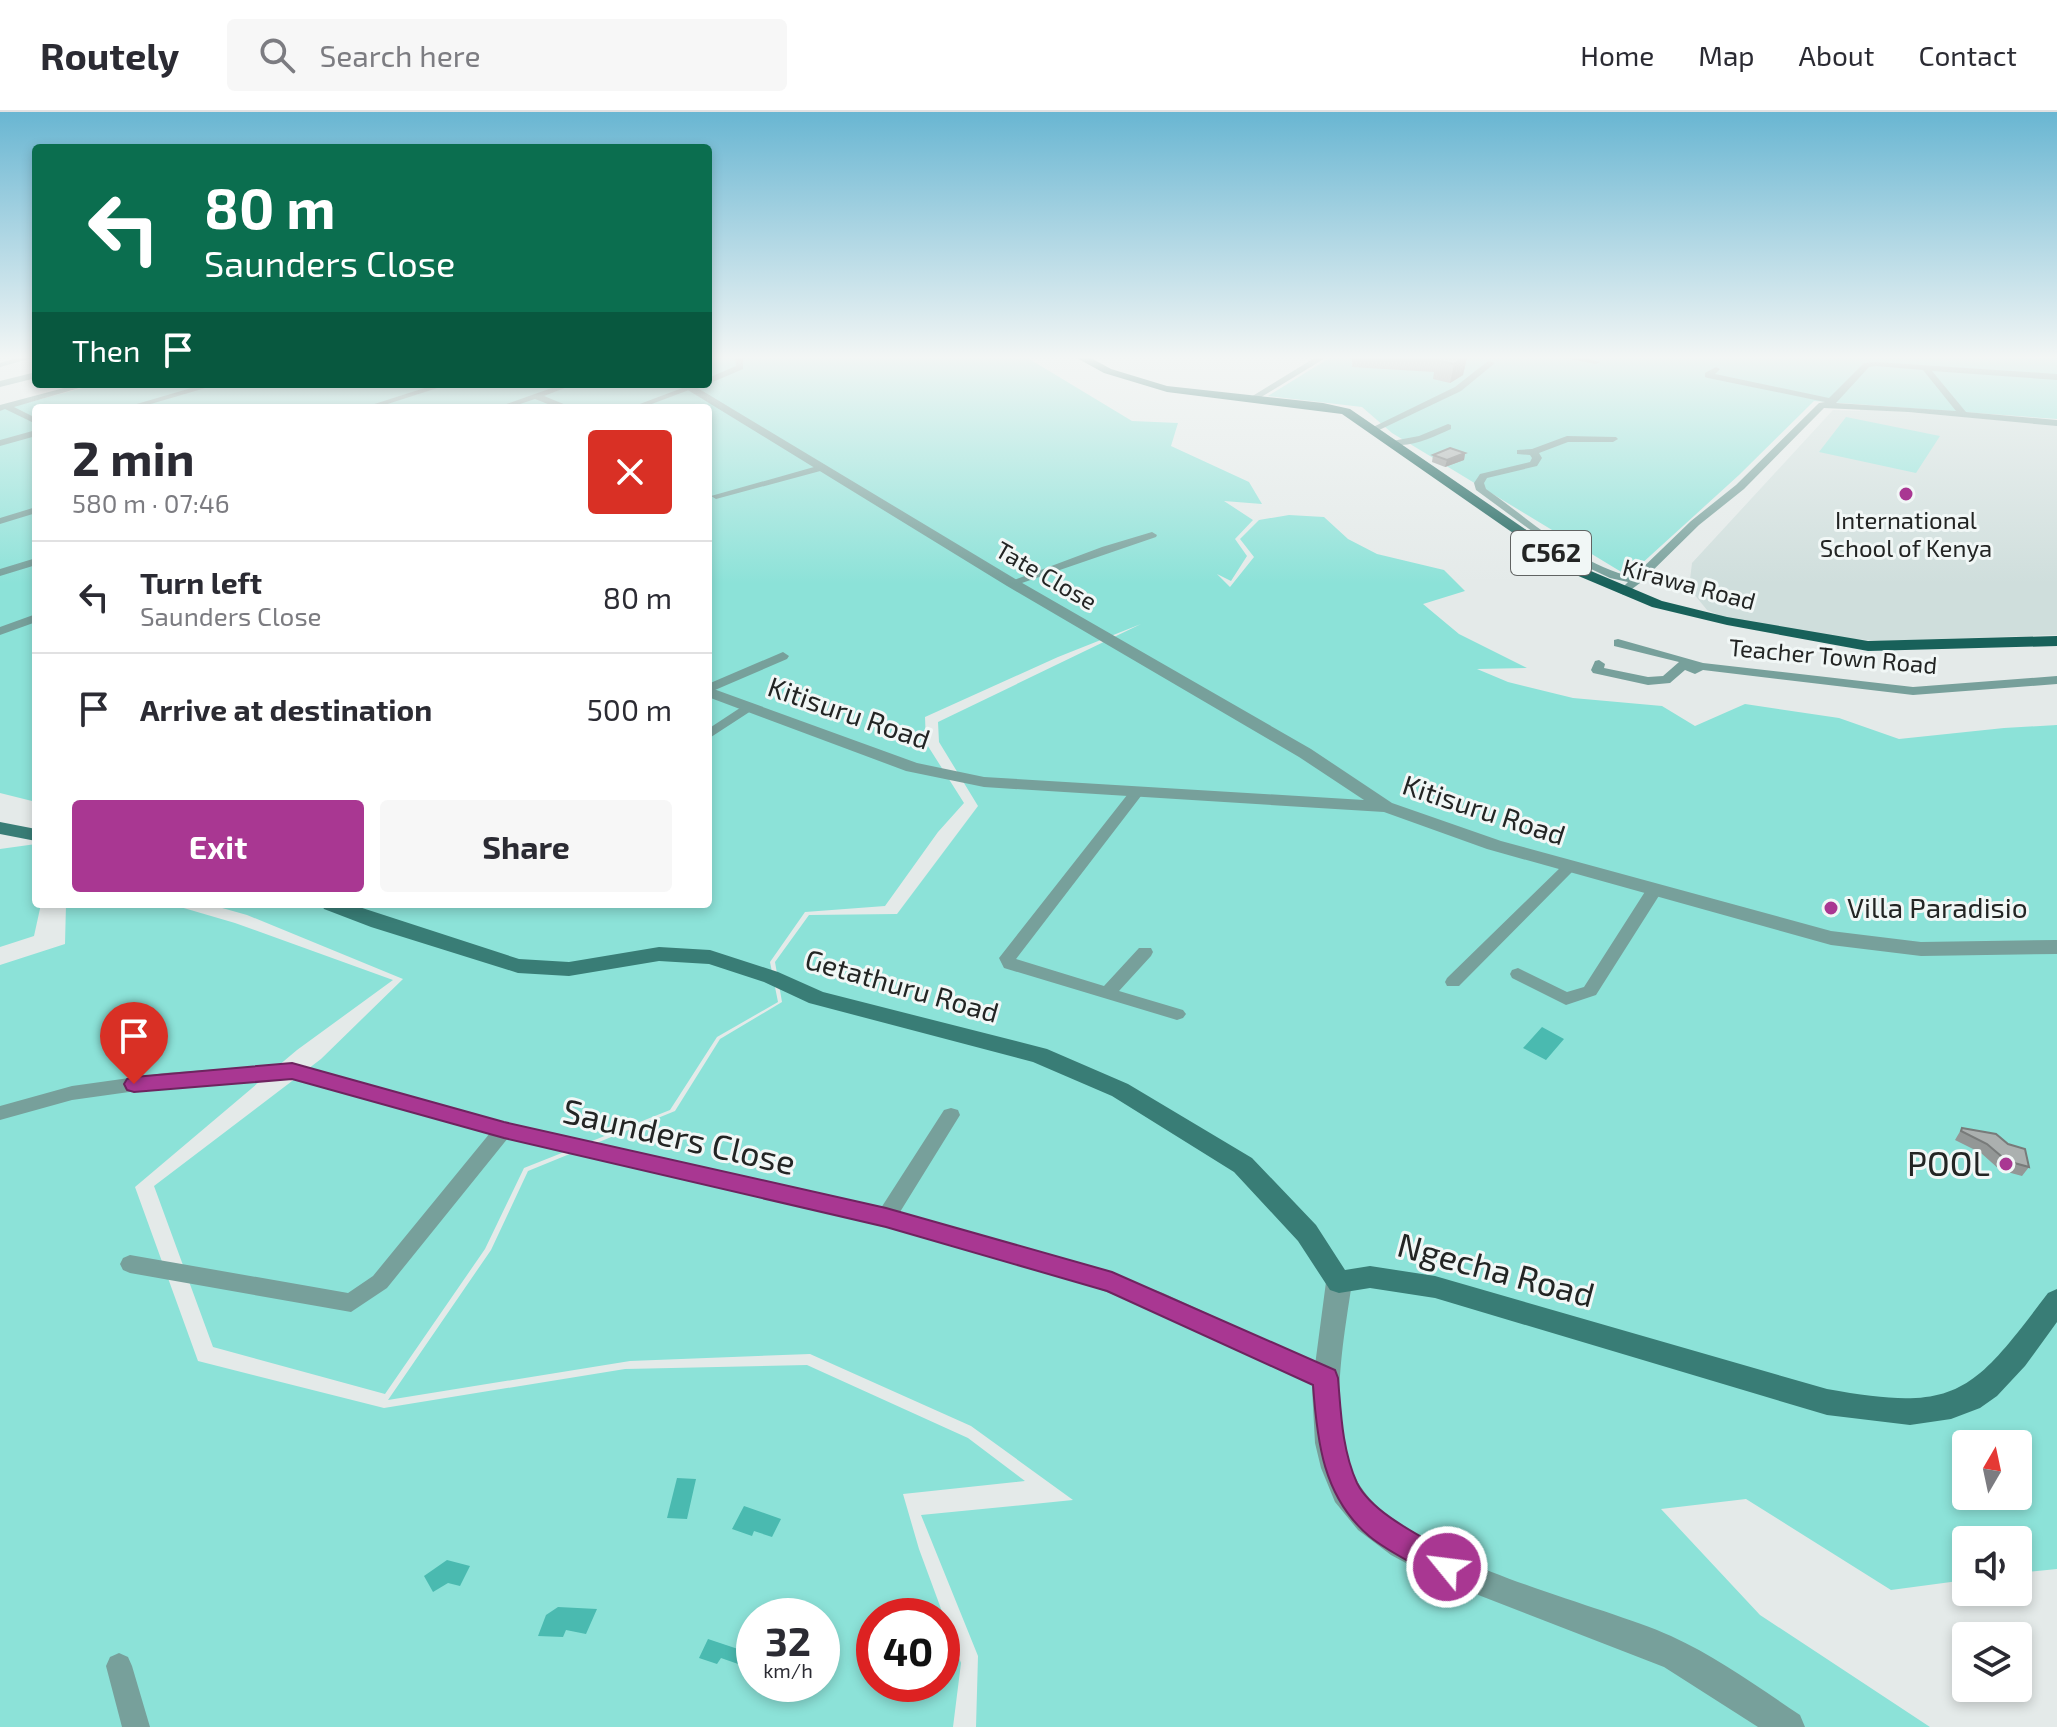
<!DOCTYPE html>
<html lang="en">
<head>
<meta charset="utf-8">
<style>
  :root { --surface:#fff; --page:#f7f7f7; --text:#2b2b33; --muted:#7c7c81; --line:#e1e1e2; --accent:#a93792 }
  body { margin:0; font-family:"Exo 2",sans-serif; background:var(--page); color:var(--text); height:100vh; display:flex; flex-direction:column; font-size:30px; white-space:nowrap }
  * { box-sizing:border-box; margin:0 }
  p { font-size:26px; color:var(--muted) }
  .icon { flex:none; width:44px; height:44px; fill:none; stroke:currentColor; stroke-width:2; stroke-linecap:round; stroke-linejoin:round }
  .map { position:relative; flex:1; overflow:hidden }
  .sheet { position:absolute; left:32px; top:292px; width:680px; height:504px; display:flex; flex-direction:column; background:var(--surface); border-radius:8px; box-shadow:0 4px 12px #0003 }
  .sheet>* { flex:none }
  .guide { position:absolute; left:32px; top:32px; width:680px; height:244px; border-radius:8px; box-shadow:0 4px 12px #0003; background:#0b6e4f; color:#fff; overflow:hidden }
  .needle { width:52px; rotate:9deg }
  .fabs { position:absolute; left:1952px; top:1318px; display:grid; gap:16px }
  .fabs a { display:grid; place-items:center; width:80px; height:80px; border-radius:8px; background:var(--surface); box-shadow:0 4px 12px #0003; font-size:40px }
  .speed { position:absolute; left:736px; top:1486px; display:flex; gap:16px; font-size:40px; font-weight:700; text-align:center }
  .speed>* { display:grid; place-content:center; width:104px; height:104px; border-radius:50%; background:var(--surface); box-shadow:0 4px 12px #0003; line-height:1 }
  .speed small { font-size:20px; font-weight:400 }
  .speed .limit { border:12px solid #d22; background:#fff; color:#111 }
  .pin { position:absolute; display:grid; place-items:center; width:68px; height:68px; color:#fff; margin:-82px -34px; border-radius:50% 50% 50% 0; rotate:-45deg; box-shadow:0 0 8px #0007 }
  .pin .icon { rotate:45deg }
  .me { position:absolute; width:88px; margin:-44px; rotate:299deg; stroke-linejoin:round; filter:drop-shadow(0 0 6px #0008) }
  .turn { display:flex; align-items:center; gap:28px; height:168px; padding:0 40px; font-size:36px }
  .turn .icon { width:104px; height:104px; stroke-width:2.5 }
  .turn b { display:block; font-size:56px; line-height:68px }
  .then { display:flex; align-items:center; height:76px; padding:0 40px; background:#0003; gap:16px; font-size:30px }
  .round { display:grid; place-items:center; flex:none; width:84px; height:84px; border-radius:8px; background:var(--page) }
  .headline { display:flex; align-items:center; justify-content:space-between; height:136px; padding:0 40px }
  h1 { font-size:48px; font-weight:700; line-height:60px }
  .primary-button { display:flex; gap:16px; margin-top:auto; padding:16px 40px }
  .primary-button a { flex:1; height:92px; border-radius:8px; background:var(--accent); color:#fff; font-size:32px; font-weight:700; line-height:92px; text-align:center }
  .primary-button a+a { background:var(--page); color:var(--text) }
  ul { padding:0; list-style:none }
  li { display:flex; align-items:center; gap:24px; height:112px; padding:0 40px; border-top:2px solid var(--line) }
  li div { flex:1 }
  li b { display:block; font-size:30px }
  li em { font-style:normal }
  header { display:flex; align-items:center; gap:48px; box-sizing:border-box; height:112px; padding:0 40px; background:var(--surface); border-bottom:2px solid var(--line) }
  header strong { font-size:38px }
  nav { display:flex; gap:44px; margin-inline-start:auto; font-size:28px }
  .search { width:560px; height:72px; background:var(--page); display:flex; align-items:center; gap:20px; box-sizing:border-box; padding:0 28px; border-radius:8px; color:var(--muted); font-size:30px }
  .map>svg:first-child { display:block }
</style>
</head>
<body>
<header>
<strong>Routely</strong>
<div class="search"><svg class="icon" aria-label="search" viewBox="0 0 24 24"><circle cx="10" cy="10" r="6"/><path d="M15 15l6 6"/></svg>Search here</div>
<nav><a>Home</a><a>Map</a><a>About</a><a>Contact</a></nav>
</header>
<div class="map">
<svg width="2057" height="1615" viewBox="0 0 2057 1615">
  <rect width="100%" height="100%" fill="#e4eae9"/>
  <path fill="#cfdedc" d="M1859 296 2057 313V523L1880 529 1840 526 1723 505 1707 498 1689 476 1692 451 1833 298 1860 299Z"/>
  <path fill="#8ce2d8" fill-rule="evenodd" d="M708 245H1026L1132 309 1178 311 1171 334 1249 370 1262 392 1224 389 1253 408 1235 427 1247 444 1231 469 1217 462 1230 475 1254 445 1240 427 1259 408 1289 403 1324 405 1348 427 1377 442 1444 458 1465 479 1423 492 1459 522 1527 556 1477 557 1508 570 1573 586 1662 594 1695 614 1745 592 1839 606 1899 627 2004 616 2057 613V1457L2018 1461V1428H1966V1468L1891 1478 1746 1387 1661 1397 1760 1503 1930 1615H976L978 1544 921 1403 1073 1388 971 1314 810 1242 630 1249 388 1288 491 1138 528 1059 675 999 720 927 782 890 775 850 809 803 897 802 978 694 939 630 938 610 1141 512 1058 545 925 605 926 631 964 691 938 720 885 794 805 800 770 850 778 890 717 925 670 998 524 1056 485 1137 385 1282 213 1235 154 1074 321 947 403 867 247 803 208 792H708V296H36V690L0 681V298L97 272H708ZM1966 1332H2018V1384H1966Z
    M1331 245H2057V307L1814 289 1739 363 1628 464 1392 321 1362 295 1268 284Z
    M1846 305 1940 324 1916 361 1819 340Z
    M36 732V792H41L34 824 0 835V737Z
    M66 792H170L235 811 393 868 297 938 135 1075 198 1249 384 1296 625 1257 807 1253 968 1326 1025 1369 903 1382 919 1437 961 1551 953 1615H0V853L65 832ZM754 1504H822V1572H754ZM874 1504H942V1572H874Z"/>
  <path fill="#4abab0" d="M1542 915 1564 927 1546 948 1523 936Z
    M677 1366 696 1367 687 1407 667 1406Z
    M744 1394 781 1407 772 1425 754 1419 752 1424 732 1417Z
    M447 1448 470 1454 460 1474 448 1471 433 1480 424 1464Z
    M558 1495 597 1497 586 1522 566 1518 563 1525 538 1524 546 1503Z
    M708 1527 747 1540 741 1553 721 1546 717 1552 699 1546Z"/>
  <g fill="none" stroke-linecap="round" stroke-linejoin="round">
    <path fill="#77a09b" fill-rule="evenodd" d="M20 245H36L0 255V251Z
      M735 245H743V257L708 272V266L736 254Z
      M1316 245H1327L1253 290 1246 288Z
      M1559 245H1582L1600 250 1596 252Z
      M1488 249 1495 251 1461 279 1377 319 1369 317 1455 275Z
      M1876 250 2057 262V268L1932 259 1966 300 2057 308V314L1908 300 1824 296 1744 377 1699 413 1640 471 1624 483 1618 480 1628 470 1610 466 1570 447 1476 378 1474 371 1480 362 1530 350 1532 346 1530 343 1517 342V338L1532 337 1567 324 1616 325 1618 327 1613 330H1568L1539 341 1542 346 1537 354 1487 366 1484 371 1486 377C1533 410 1576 451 1633 465L1691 409 1736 373 1819 291 1825 290 1708 266 1705 265V261L1716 255 1720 257 1715 262 1829 286 1864 251ZM1876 254 1923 258 1956 299 1836 291 1869 255Z
      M36 260V266L0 275V269Z
      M79 272H93L14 295 36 306V312L5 297 0 299V293Z
      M205 272H219L137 296H123Z
      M437 272H450L375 296H362Z
      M563 272H575L544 284 566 293 567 296H558L535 287 508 296H495Z
      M693 272H705L641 296H629Z
      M1448 312 1451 313V317C1433 325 1406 339 1387 330L1419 324Z
      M36 318V324L0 334V328Z
      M821 353 826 356 824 358 716 387 711 384Z
      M36 395V401L0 412V406Z
      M1152 420 1157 423 1156 425 1016 473 1006 471 1102 435Z
      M36 446V453L0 464V457Z
      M36 502V510L0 523V515Z
      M1618 527 1703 551 1913 575 2057 564V572L1913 583 1703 558 1695 562 1685 558 1670 571 1648 573 1593 561 1591 558 1595 549 1599 548 1605 552 1604 556 1648 565 1663 564 1679 550 1614 534V528Z
      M783 540 789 544 787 547 708 581V572Z
      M746 592 751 593V599L708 627V617Z
      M1136 677 1141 678 1143 681 1141 684 1016 847 1104 874 1139 836H1151L1153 840 1151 844 1119 879 1183 898 1186 902 1183 906 1177 908 1004 856 999 846 1131 678Z
      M1569 750 1574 752 1577 755 1574 758 1459 874H1447L1445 870 1447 866 1564 752Z
      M1654 774 1662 779 1596 883 1566 893 1512 866 1510 862 1512 858 1518 856 1567 880 1584 875 1648 775Z
      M292 952 504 1011 881 1096 944 998 951 996 958 998 960 1003 900 1100 1070 1148 1163 1181 1334 1259 1337 1266 1334 1273 1326 1276 1147 1195 1069 1166 886 1113 508 1026 387 1176 351 1200 130 1161 123 1158 120 1152 123 1146 130 1143 348 1181 373 1164 490 1021 292 966 165 975 72 988 0 1008V994L72 974 165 961Z
      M119 1541 128 1545 132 1554 150 1615H122L106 1554 110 1545Z"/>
    <path fill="#77a09b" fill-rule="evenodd" d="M678 272H691L1017 468 1311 637 1392 691 1501 729 1831 819 1921 830 2057 828V842L1921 844 1831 833 1487 737 1384 700 984 675 906 659 708 585V575L917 651 984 665 1364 688 1299 645 1007 474Z
      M1339 1159 1348 1162 1352 1170C1344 1227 1326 1314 1356 1367 1401 1450 1587 1487 1671 1524 1717 1545 1758 1575 1800 1603L1805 1615H1758L1664 1555 1432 1465 1391 1443 1358 1418 1335 1390 1321 1356 1315 1331 1312 1276 1326 1170 1330 1162Z"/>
    <path fill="#397d76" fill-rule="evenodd" d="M0 710 36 717V729L0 722Z
      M321 792H350L519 847 569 850 659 835 710 838 778 860 823 880 1047 937 1128 972 1252 1046 1316 1113 1345 1158 1370 1154 1435 1164 1827 1277C1958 1301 1972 1281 2048 1181L2057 1177V1210L2025 1254 1997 1284 1980 1296 1951 1307 1910 1313 1827 1303 1435 1186 1370 1176 1339 1181 1330 1178 1298 1129 1234 1060 1112 984 1033 950 809 891 764 870 709 852 659 849 569 864 518 861 371 815 324 797Z"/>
    <path fill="#18615a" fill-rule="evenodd" d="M1075 245H1089L1111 257 1167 274 1323 291 1350 297 1579 454 1662 489 1727 505 1868 529 2057 524V534L1868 539 1727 513 1652 495 1569 460 1342 302 1167 280 1104 261Z"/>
  </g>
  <path fill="#939796" d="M1352 245H1435L1437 248 1441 245H1467L1463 263 1450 271 1433 267 1434 260 1352 255Z
    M1465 341 1464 348 1445 355 1432 350 1433 343Z
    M1962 1016 2029 1055 2022 1064 2000 1058 1981 1041 1955 1028Z"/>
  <path fill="#787b7a" d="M1465 245H1467L1463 263 1450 271 1454 252Z
    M1465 341 1464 348 1445 355 1447 348Z"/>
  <path fill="#abb0af" stroke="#787b7a" stroke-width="2" d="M1406 245H1435L1437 247Z
    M1441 245H1465L1454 252 1436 248Z
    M1450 336 1465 341 1447 348 1433 343Z
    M1962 1016 1996 1022 2008 1032 2025 1037 2029 1055 2007 1049 1987 1032 1961 1019Z"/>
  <linearGradient id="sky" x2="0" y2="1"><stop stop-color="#69b6d2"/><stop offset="0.52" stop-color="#f3f6f5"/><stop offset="1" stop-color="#f3f6f5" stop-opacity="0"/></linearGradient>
  <rect width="2057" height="472" fill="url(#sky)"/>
  <path fill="#a93792" stroke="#6e245f" stroke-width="2" d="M292 951 504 1010 886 1096 1112 1160 1335 1258 1338 1266C1341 1301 1342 1338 1357 1371 1373 1403 1427 1427 1457 1445L1462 1455 1457 1465 1447 1469 1437 1465C1415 1452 1388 1440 1369 1424 1323 1385 1317 1329 1313 1273L1107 1179 886 1115 504 1026 292 967 134 980 127 978 124 972 127 967 134 965Z"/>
  <g fill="#a93792" stroke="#f1f7f6" stroke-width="3">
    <circle cx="1906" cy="382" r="8"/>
    <circle cx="1831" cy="796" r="8"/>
    <circle cx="2006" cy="1052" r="8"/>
  </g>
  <g text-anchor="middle" stroke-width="6" stroke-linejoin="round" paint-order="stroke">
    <g font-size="24" fill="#232524" stroke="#f1f7f6">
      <text x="1906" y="417">International<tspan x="1906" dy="28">School of Kenya</tspan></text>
    </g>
    <g font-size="24" fill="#232524" stroke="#f1f7f6">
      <text transform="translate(1046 464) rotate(30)" y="8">Tate Close</text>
      <text transform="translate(1689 473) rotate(15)" y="8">Kirawa Road</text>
      <text transform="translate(1833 545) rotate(5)" y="8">Teacher Town Road</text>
    </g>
    <rect fill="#f1f7f6" stroke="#616463" stroke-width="2" x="1511" y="419" width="80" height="44" rx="6"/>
    <g font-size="26" font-weight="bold" fill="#232524">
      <text x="1551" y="450">C562</text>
    </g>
    <g font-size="28" fill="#232524" stroke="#f1f7f6">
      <text transform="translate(849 601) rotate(19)" y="10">Kitisuru Road</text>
      <text transform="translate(1484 698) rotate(18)" y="10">Kitisuru Road</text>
      <text transform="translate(902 874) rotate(16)" y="10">Getathuru Road</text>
    </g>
    <g font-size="28" fill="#232524" stroke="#f1f7f6" text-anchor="start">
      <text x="1847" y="806">Villa Paradisio</text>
    </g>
    <g font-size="34" fill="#232524" stroke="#f1f7f6">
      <text transform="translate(679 1025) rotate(13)" y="12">Saunders Close</text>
      <text transform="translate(1496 1158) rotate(15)" y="12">Ngecha Road</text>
    </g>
    <g font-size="34" fill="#232524" stroke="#f1f7f6" text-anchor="end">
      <text x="1990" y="1064">POOL</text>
    </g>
  </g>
</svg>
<div class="fabs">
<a><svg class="needle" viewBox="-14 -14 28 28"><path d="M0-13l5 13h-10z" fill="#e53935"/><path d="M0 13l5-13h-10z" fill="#7c7c81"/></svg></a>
<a><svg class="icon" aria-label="sound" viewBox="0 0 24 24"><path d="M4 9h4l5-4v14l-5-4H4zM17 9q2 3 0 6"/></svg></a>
<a><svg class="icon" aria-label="layers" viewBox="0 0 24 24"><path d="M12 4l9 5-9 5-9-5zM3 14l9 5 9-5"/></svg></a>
</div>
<div class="speed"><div>32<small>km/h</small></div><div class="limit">40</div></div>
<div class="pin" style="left:134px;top:972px;background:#d93025"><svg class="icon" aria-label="arrive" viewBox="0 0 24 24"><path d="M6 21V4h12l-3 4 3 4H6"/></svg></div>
<svg class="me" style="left:1447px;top:1455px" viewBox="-20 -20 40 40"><circle r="17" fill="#a93792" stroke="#fff" stroke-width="3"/><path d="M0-11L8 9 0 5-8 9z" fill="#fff"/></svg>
<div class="guide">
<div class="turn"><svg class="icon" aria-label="left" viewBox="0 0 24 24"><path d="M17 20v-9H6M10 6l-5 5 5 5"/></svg><div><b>80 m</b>Saunders Close</div></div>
<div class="then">Then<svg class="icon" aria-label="arrive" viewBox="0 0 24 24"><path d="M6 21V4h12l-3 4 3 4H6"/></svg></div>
</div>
<section class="sheet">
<div class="headline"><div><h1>2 min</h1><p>580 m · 07:46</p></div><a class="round" style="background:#d93025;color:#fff"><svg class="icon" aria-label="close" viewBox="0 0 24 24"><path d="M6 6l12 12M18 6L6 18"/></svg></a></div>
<ul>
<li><svg class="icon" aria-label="left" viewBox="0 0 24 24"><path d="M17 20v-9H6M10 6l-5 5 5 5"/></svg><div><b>Turn left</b><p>Saunders Close</p></div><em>80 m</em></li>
<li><svg class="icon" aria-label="arrive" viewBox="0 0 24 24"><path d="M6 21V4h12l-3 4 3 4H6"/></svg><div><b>Arrive at destination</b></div><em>500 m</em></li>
</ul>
<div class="primary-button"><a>Exit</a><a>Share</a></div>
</section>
</div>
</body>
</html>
